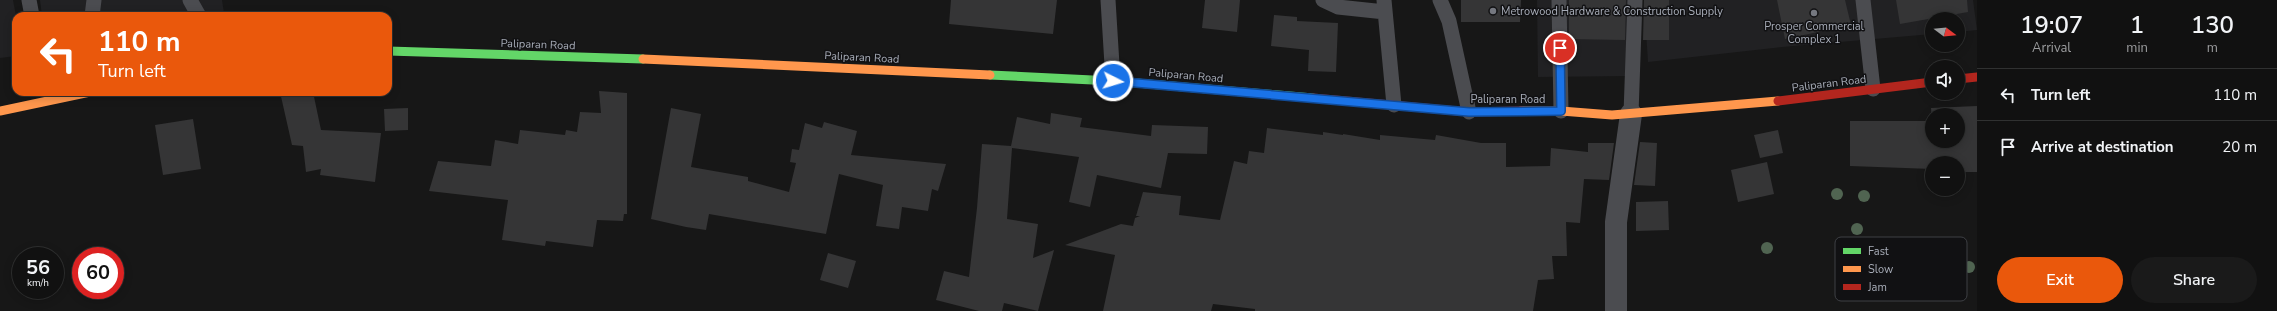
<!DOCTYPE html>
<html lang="en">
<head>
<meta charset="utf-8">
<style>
  :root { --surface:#111; --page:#1a1a1a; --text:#f1f3f6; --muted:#9c9d9f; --line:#303131; --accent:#ea580c }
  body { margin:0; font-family:"Nunito Sans",sans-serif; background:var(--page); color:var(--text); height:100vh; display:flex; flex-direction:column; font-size:15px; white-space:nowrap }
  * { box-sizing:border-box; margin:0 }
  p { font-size:13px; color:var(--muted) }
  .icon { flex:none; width:22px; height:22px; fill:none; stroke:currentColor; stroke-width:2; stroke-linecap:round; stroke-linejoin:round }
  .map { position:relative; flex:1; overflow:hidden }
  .drawer { display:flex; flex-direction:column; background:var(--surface); width:300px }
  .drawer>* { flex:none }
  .guide { position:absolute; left:12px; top:12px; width:380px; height:84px; border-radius:12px; box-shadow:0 2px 10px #0003,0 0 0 1px var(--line); background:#ea580c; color:#fff; overflow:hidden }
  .needle { width:26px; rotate:106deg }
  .tools { position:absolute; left:1925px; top:12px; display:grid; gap:8px }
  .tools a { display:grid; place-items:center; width:40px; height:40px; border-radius:50%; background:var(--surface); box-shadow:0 2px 10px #0003,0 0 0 1px var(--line); font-size:20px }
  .speed { position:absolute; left:12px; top:247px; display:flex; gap:8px; font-size:20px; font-weight:700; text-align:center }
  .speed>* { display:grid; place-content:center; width:52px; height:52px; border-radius:50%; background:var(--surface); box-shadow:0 2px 10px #0003,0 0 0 1px var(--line); line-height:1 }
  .speed small { font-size:10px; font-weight:400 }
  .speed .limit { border:6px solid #d22; background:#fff; color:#111 }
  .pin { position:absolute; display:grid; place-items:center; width:34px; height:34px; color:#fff; margin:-17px; border:2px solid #fff; border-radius:50%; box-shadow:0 1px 4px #0007 }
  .me { position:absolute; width:44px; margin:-22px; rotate:95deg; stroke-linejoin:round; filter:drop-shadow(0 0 3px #0008) }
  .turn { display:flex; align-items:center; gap:14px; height:84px; padding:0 20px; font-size:18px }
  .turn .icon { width:52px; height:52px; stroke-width:2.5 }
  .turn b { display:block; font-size:28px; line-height:34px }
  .eta { display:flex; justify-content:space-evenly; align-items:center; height:68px; text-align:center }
  .eta b { font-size:24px; font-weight:600; line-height:28px }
  .primary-button { display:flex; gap:8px; margin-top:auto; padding:8px 20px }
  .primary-button a { flex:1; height:46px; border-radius:24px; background:var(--accent); color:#fff; font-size:16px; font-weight:600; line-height:46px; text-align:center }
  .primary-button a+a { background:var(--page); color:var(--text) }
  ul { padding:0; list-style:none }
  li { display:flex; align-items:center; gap:12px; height:52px; padding:0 20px; border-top:1px solid var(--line) }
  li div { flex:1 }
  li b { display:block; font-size:15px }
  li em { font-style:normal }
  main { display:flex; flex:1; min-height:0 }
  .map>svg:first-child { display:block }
</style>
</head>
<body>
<main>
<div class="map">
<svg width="1977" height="311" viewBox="0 0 1977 311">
  <rect width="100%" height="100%" fill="#171717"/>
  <path fill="#212123" d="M0 0H13L16 16V56L0 58Z
    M40 0H222L224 13 209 16H42Z
    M1537 0H1628L1629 76 1538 77Z
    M1644 0H1973L1977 30 1958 32V19H1932V34L1782 47 1648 62Z"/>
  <path fill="#353536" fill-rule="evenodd" d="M951 0H1057L1053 34 949 24Z
    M1205 0H1240L1237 32 1202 28Z
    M1461 0H1521L1520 22H1461Z
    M1569 0H1626L1625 40 1569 39Z
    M1644 0H1669V40H1643Z
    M1777 0H1845L1851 25 1785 39Z
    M1896 0H1967L1968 12 1900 24Z
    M1274 15 1297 17V21L1338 23 1336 72 1308 71 1309 50 1271 46Z
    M599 91 627 93V214H624L623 221 597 220 593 247 546 241 545 246 502 240 508 200 429 191 438 161 491 166 495 140 518 144 520 130 565 135 566 130 577 132 580 112 601 113Z
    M280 92H313L321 130 381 133 375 182 320 175 321 169 306 172 303 146 292 145Z
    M1977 106V172H1958V163H1932V169L1850 166V121H1932L1931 108ZM1932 115H1958V141H1932Z
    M408 108V130L385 131 384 109Z
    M671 108 701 114 691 167 748 177V181L789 192 796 163 790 162 792 149 799 150 805 123 822 128 824 122 857 131 851 155 946 164 938 191 932 189 928 211 902 207 899 229 876 226 883 185 839 174 826 234 709 214 706 230 686 227 651 219Z
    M1051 113 1082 118 1080 127 1151 136 1152 125 1208 127 1207 154 1168 153 1161 188 1097 175 1090 207 1069 202 1079 157 1012 148 1007 219 1038 224 1033 258 1054 250 1038 311 1004 303 1002 311H979L936 300 944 271 969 277 977 208 982 144 1011 146 1017 117 1050 124Z
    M193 119 201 169 163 175 155 125Z
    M1267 128 1323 135V132L1343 135V134L1380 140V135L1435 140 1436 135 1481 143H1506V167L1550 166 1551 148 1588 152V143H1614L1609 180 1584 179 1580 223 1566 222 1567 256H1552L1554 279 1538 280 1533 311H1255V309L1213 304 1211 311H1103L1115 255 1065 245 1121 224 1133 226 1135 218 1140 216H1136L1143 192 1181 196 1179 215 1220 220 1234 161 1247 164 1249 151 1264 153Z
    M1778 130 1783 153 1760 158 1754 135Z
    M1640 142 1657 143 1655 186 1634 185Z
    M1767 162 1774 194 1738 202 1731 170Z
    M1668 201 1669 230 1636 231V202Z
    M828 253 856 261 848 288 820 280Z"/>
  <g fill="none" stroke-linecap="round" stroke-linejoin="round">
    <path stroke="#4b4c50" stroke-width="15" d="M29 0 32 16
      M190 0 199 16
      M1108 0 1113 81
      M1323 0 1338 7 1385 12
      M1384 0 1394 105
      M1440 0 1449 21 1469 112
      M1559 0 1561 111
      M1863 0 1873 89
      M92 16 94 0
      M1631 114 1635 0"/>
    <path stroke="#4b4c50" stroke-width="22" d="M1616 311V222L1631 114"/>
    <path stroke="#63d668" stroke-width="9" d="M388 51 643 59
      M990 75 1113 81 1313 98"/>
    <path stroke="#ff974d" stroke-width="9" d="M643 59 990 75
      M0 111 90 92
      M1521 111H1561L1612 115 1778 101"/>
    <path stroke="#b3261e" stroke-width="9" d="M1958 79 1977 77
      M1313 98 1469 112 1521 111
      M1778 101 1932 82"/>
  </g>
  <g fill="#506451">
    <circle cx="1837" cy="194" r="6"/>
    <circle cx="1864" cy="196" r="6"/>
    <circle cx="1857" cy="229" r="6"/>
    <circle cx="1767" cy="248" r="6"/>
    <circle cx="1969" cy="267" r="6"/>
  </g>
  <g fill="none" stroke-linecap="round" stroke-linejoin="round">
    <g stroke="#114b97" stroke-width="10">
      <path id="route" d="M1113 81 1469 112 1561 111 1560 48"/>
    </g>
    <use href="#route" stroke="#1a73e8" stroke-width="7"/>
  </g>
  <g fill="#757880" stroke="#111113" stroke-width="1.5">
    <circle cx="1493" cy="11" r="4"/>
    <circle cx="1814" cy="13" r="4"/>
  </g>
  <g text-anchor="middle" stroke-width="3" stroke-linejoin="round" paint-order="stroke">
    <g font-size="11" fill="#a8adb8" stroke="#111113" text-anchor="start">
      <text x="1501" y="15">Metrowood Hardware &amp; Construction Supply</text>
      <text x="1814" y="30" text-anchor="middle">Prosper Commercial<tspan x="1814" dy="13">Complex 1</tspan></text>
    </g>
    <g font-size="11" fill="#a8adb8" stroke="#111113">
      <text transform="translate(538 44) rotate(2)" y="4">Paliparan Road</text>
      <text transform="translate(862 57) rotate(3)" y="4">Paliparan Road</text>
      <text transform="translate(1186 75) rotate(5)" y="4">Paliparan Road</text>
      <text transform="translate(1829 83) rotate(-7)" y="4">Paliparan Road</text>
      <text x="1508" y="103">Paliparan Road</text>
    </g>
  </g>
  <rect x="1835" y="237" width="132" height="64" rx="6" fill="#111113" stroke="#3e4045" stroke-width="1"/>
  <rect x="1843" y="248" width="18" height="6" fill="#63d668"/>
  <rect x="1843" y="266" width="18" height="6" fill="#ff974d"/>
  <rect x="1843" y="284" width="18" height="6" fill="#b3261e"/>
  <g font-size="11" fill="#a8adb8">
    <text x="1868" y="255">Fast</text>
    <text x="1868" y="273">Slow</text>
    <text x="1868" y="291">Jam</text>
  </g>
</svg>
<div class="tools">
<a><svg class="needle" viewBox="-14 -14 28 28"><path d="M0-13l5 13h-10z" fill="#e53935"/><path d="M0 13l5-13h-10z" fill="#9c9d9f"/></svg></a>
<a><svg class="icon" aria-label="sound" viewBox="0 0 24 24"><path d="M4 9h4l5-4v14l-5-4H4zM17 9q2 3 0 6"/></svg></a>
<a>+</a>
<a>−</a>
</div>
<div class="speed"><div>56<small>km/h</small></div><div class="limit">60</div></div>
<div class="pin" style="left:1560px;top:48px;background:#d93025"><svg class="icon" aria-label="arrive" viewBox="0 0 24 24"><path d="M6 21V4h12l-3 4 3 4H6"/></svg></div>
<svg class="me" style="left:1113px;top:81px" viewBox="-20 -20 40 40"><circle r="17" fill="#1a73e8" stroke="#fff" stroke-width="3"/><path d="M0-11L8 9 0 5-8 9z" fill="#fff"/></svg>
<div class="guide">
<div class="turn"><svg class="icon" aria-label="left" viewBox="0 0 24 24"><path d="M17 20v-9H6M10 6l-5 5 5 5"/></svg><div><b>110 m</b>Turn left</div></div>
</div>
</div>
<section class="drawer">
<div class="eta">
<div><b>19:07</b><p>Arrival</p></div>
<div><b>1</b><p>min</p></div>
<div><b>130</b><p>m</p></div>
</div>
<ul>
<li><svg class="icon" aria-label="left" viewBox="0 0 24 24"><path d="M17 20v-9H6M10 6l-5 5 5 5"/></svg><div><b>Turn left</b></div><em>110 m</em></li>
<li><svg class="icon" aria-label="arrive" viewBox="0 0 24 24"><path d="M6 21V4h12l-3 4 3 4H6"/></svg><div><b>Arrive at destination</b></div><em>20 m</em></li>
</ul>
<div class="primary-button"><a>Exit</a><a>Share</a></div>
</section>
</main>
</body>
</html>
